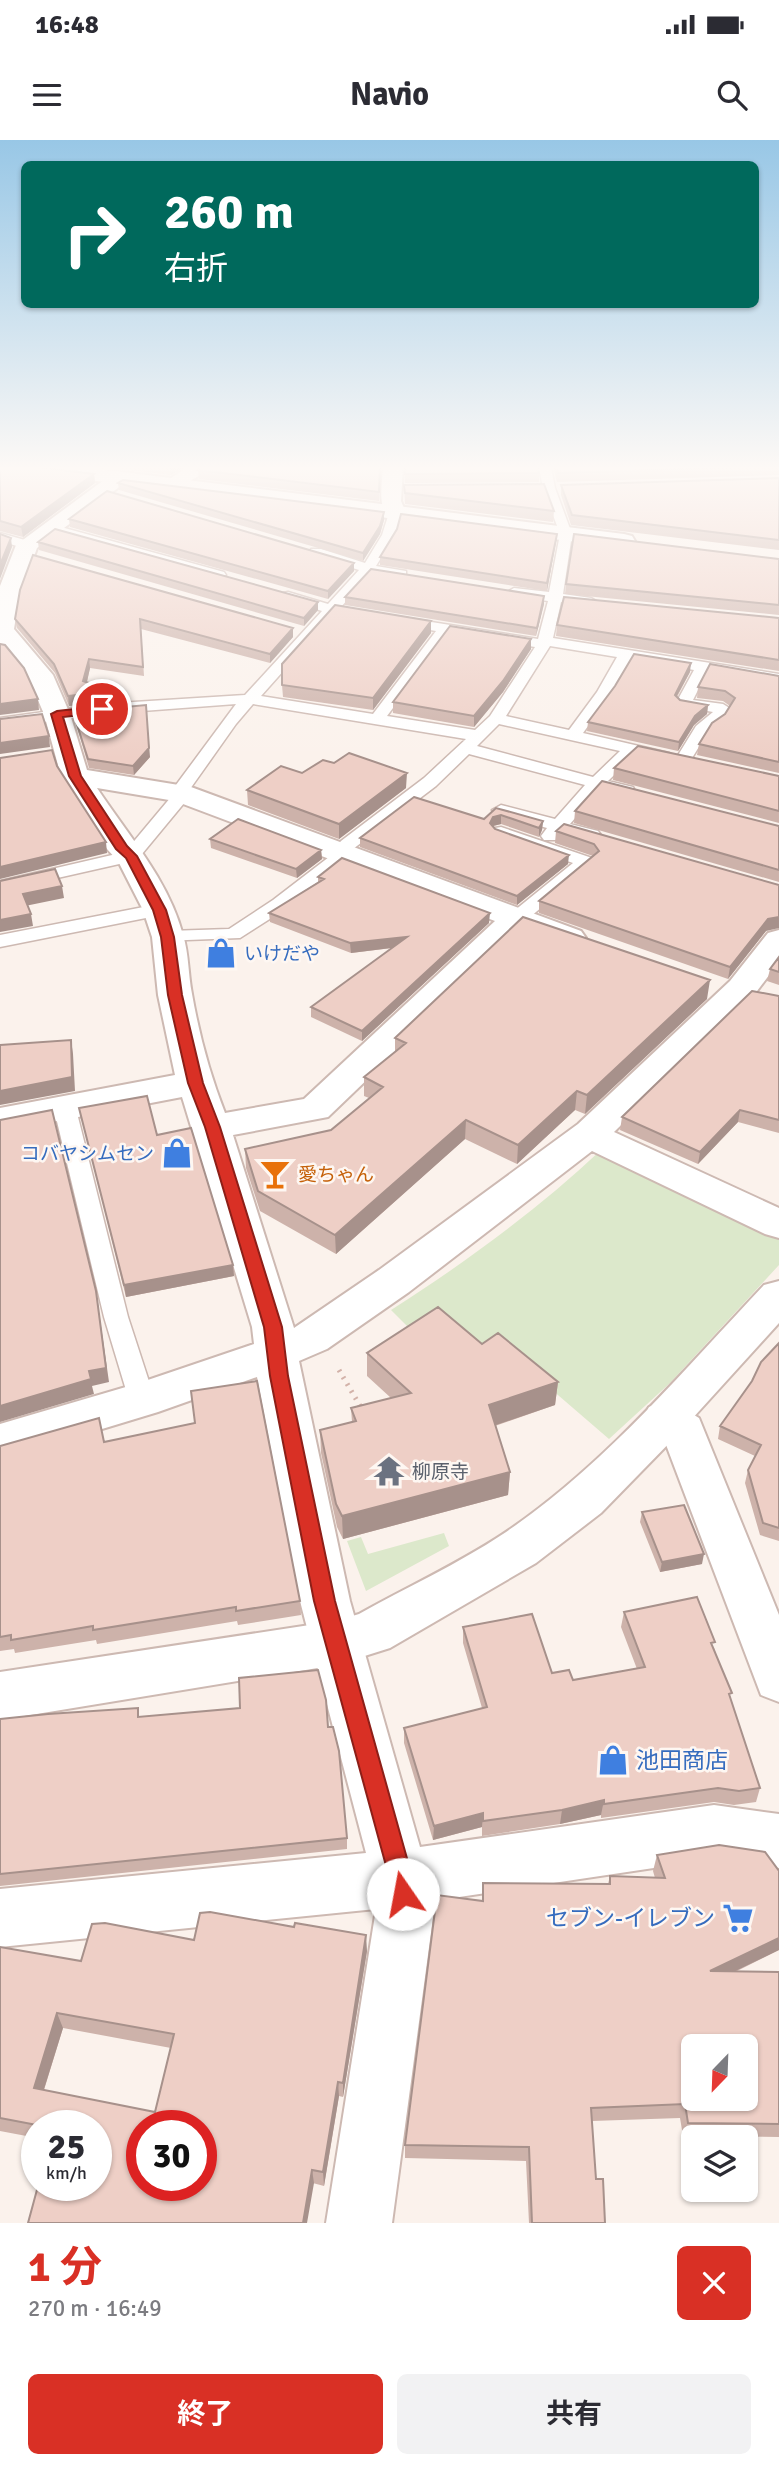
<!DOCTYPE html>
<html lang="ja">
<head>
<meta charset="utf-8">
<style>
  :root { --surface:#fff; --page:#f2f2f3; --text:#2b2b33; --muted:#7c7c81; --accent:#d93025 }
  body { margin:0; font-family:Signika,"Noto Sans JP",sans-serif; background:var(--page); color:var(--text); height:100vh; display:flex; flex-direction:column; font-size:26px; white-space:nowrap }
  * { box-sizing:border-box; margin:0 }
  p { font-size:23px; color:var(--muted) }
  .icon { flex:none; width:38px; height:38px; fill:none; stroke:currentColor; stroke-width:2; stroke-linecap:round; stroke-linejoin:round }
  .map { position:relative; height:2083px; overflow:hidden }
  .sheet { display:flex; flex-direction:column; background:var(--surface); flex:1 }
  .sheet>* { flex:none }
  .guide { position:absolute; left:21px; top:21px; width:738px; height:147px; border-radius:10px; box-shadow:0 2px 5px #0004; background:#00695c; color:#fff; overflow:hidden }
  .needle { width:46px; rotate:203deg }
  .controls { position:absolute; left:681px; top:1894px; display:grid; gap:14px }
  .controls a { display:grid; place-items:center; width:77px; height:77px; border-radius:10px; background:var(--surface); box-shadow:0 2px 5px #0004; font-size:35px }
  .speed { position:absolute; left:21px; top:1970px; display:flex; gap:14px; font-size:35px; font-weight:700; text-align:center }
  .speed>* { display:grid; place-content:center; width:91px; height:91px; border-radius:50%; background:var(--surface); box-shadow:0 2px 5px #0004; line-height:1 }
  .speed small { font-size:18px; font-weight:400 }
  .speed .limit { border:10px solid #d22; background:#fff; color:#111 }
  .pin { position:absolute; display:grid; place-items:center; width:60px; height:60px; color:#fff; margin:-30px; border:4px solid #fff; border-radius:50%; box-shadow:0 2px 7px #0007 }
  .me { position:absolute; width:77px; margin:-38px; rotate:348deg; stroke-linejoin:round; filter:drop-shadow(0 0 5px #0008) }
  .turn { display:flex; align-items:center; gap:24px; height:147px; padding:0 28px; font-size:32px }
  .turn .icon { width:91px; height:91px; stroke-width:2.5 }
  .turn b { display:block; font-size:49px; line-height:60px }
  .round { display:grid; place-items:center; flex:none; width:74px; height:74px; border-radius:10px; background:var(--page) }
  .head { display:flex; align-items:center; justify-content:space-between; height:119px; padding:0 28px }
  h1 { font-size:42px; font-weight:700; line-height:52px; color:var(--accent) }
  .cta { display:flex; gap:14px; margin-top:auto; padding:14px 28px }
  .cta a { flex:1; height:80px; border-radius:10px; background:var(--accent); color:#fff; font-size:28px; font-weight:700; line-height:80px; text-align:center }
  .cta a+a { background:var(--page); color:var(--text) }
  .status { display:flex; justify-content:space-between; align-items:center; height:49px; padding:0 35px; background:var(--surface); direction:ltr }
  .status svg { height:19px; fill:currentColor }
  header { display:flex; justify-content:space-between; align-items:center; height:91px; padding:0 28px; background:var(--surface); font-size:32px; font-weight:700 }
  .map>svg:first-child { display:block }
</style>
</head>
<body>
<div class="status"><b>16:48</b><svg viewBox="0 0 49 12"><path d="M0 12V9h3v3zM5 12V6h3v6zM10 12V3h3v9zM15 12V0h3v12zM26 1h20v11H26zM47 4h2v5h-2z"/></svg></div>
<header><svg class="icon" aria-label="menu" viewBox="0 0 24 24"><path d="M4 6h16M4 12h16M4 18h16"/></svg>Navio<svg class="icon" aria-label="search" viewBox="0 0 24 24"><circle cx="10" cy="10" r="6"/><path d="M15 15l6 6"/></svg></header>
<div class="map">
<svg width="779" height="2083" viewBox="0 0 779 2083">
  <rect width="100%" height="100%" fill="#fbf2ec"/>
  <path fill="#dce8cb" d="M601 1010 779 1094V1125L670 1243 609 1299 500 1205 482 1215 412 1191 391 1170C465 1123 537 1070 601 1010Z
    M444 1393 449 1406 366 1451 347 1401 361 1397 368 1414Z"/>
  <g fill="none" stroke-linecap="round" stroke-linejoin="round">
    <g stroke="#cdb9b2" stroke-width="3">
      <path id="service" d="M539 327H551L555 348 572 394 563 454 591 458 598 462 591 466 561 462 553 498 779 534V544L707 532 693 560 723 564 731 569 721 583 708 592 689 623 683 625 675 620 696 586 713 572 679 566 676 563 694 530 631 519 612 553 583 593 669 613 671 616 663 621 635 615 608 641 633 647 635 651 633 655 627 656 600 649 570 684 598 691 601 695 598 699 592 700 563 692 556 700H544L541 696 547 688 495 674 492 670 501 665 555 679 585 645 469 614 436 646 353 709 341 725 287 768 240 798 161 801 158 797 168 791 229 789 273 760 329 717 341 701 424 638 466 599 253 564 236 584 190 649 185 662 137 720 0 751V741L125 712 171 657 176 645 236 564 102 574 0 588V578L102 564 245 555 322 471 283 459V453L288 452 328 464 359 430 311 415V409H321L365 423 382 395 389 373 395 369 401 373 395 395 376 426 406 431V437L370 434 341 467 365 472V478L334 474 261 556 373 574 436 491 395 484V478L400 477 538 499 548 461 514 456 507 452 514 448 549 452 560 394 543 348ZM449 493 535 507 490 576 475 590 387 576ZM550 506 617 517 597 552 569 590 506 576ZM499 584 620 611 593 637 477 606Z
        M50 384 224 432 226 435 219 439 45 391V385Z
        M0 393 32 402 34 405 27 409 0 401Z
        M501 687 592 718 595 722 523 783H509L507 779 509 775 573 723 495 696 492 692 495 688Z
        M159 764 166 766 168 770 166 774 0 807V795Z
        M65 962 73 964 76 969 128 1177 155 1260 151 1267 142 1270 133 1267 129 1260 104 1177 54 969 57 964Z"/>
    </g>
    <g stroke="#cdb9b2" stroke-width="4">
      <path id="minor" d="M188 327H213L179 348H165L162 344Z
        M383 327H403L401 361 406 373 403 378H387C378 362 382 345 383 327Z
        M119 332 126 334 129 338 126 342 37 408 19 458 14 489 53 535 70 574 87 630 191 647 581 791 586 798 581 805 570 808 522 791 328 977 233 995 294 1188 379 1130 578 984 730 841 768 793 779 790V822L754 855 614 992 779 1068V1098L765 1094 592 1011 409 1152 327 1209 299 1221 350 1461 420 1707 714 1665 779 1674V1728L714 1719 432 1761 434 1770 392 2083H326L376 1769 0 1807V1749L366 1713 300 1461 257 1237 158 1272 0 1320V1284L136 1244 254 1204 252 1187 182 957 0 992V968L175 935 158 855 152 797 143 770 118 721 107 709 61 636 44 574 28 537 0 503V446L16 405 112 334ZM97 648 175 661 495 781 304 959 225 973C210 935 199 894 192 854 188 834 189 814 183 795 168 739 128 695 97 648Z
        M665 1261 681 1267 699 1278 779 1475V1562L761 1555 665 1302 649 1291 643 1279 649 1267Z"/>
    </g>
    <g stroke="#cdb9b2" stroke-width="4">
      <path id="tertiary" d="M23 327H82L624 394 632 396 635 401 632 406 624 408 33 333 26 331Z
        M779 1141V1183L681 1291 601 1373 536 1423 390 1508 336 1525 0 1580V1532L336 1481 359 1474C407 1447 458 1424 503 1394 603 1327 682 1232 764 1145Z"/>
    </g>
    <path stroke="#d3b2a9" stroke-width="5" stroke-dasharray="2 6" stroke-linecap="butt" d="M339 1230 363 1271"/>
    <use href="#service" fill="#fff" fill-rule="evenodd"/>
    <use href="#minor" fill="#fff" fill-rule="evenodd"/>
    <use href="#tertiary" fill="#fff" fill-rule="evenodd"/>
  </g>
  <path fill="#cdb2aa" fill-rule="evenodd" d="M0 327 94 334 95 343 23 397 0 391Z
    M104 327H184L171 335Z
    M380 327 379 361 199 339 198 330Z
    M405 327 539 333V342L405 343Z
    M553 327H779V335L557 342Z
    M779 338V410L571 385 561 355V345Z
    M118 343 384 372V380L380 394 363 421 119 350Z
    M404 345 554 371 553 382 405 364Z
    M69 379 354 423V431L328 459 70 387Z
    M557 394 547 451 380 425V417Z
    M38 402 318 462V470L304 486 39 410Z
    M779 419V475L565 454 566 444Z
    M20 450 293 497 270 523 141 489 144 536 90 528 87 542 113 551 114 561 69 566 55 533 17 488 15 479Z
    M345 457 544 464 536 496 345 465Z
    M779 478V531L556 496 557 485Z
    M431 481V493L373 570 283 557 282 545Z
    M531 499V509L503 552 474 587 393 573V562Z
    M690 532 677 557 680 560 708 565 707 574 694 585 678 611 587 591 588 582Z
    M779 536V633L697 615 699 604 725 574 730 566 723 561 697 558 698 547Z
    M73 572 150 617 134 635 89 628 75 580Z
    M334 623 406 648 339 699 248 665 247 650Z
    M614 628 779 636V683L613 640Z
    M496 668 543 681 542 690 539 697 501 684 493 686 495 689 568 724 517 765 360 707V698L484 679Z
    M575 671 779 686V742L574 683Z
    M556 691 779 745 766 791 728 839 539 773V761L593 716 555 703Z
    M210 699 321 710 322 719 297 738 211 708Z
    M318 737 489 783 362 901 311 877V867L392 808 351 813 270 782 269 773 318 742Z
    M779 817V845L767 841 770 829Z
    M779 856V993L738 982 698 1024 620 990 622 977Z
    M707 859 585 974 575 970 517 1024 465 999 336 1114 260 1071 246 1028 245 1009 331 990 369 958 364 956V937L395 912V898Z
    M79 968 157 995 233 1125 234 1136 126 1157Z
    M779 1203V1401L760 1395 745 1343 748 1330 755 1316 718 1299 720 1286Z
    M482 1204 558 1242 555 1265 495 1286 510 1332 508 1355 343 1399 337 1387 321 1313 320 1290 352 1282 351 1268 391 1258 367 1236V1213Z
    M104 1302 300 1461 301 1475 238 1485 237 1481 97 1504 96 1500 15 1513 14 1509 0 1511V1306Z
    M642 1372 702 1424 660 1432 640 1382Z
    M624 1472 714 1508 760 1648 756 1662 734 1665 714 1662 601 1678V1675L560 1684 482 1696V1687L433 1700 404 1603V1588L482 1568 463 1503V1487L552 1533 573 1540 637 1529 621 1487Z
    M140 1577 328 1587 347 1698V1709L0 1746V1579Z
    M657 1715 779 1810 735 1832H779V1997L683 1996 680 1978 592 1981 596 2039 605 2083H529L526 2021 405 2018V2005L482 1761 483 1743 608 1744 610 1736 655 1738 653 1731Z
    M194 1800 367 1811 343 1957 339 1956 324 2046 96 1986H37V1998L0 1991V1807L81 1821ZM63 1888 171 1908 155 1972 44 1950Z"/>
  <path fill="#a7918b" d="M170 327H184L171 335Z
    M94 334 95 343 23 397 21 387Z
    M384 372V380L380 394 363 421V413Z
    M557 394 556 402 547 451V443Z
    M11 398 12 407 0 439V425Z
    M354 423V431L328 459V451Z
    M544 456V464L536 496 537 488Z
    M318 462V470L304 486V478Z
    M431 481V493L373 570V558Z
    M293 488V497L270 523V514Z
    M531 499V509L503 552 474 587V576Z
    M89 519 90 528 85 550 83 541Z
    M691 523 690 532 673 563 675 555Z
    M113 551 114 561 69 566 68 556Z
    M38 559 39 570 0 575V564Z
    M146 565 150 617 134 635 133 626Z
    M708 565 707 574 694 585 678 611 679 602 695 576Z
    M49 596 50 607 0 614V603Z
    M407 633 406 648 339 699V684Z
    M501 675V684L493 686 490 683 493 677Z
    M543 681 542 690 539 697V688Z
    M106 702 107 713 0 739V727Z
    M321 710 322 719 297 738 296 729Z
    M569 715 568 724 517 765V756Z
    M62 746 64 758 25 766 23 754Z
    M490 773 489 783 362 901V891Z
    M31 774 33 786 0 792V780Z
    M779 777V788L766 791 728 839 730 827 768 779Z
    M407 797V806L351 813 350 803Z
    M710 840 707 859 585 974 587 955Z
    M71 900 73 914 75 951 0 965V951Z
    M577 951 575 970 517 1024 518 1005Z
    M740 970 738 982 698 1024 700 1012Z
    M466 980 465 999 336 1114 335 1095Z
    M233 1125 234 1136 126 1157 124 1145Z
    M96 1151 109 1242 92 1246 94 1254 0 1282V1266L89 1231Z
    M558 1242 555 1265 487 1288 489 1265Z
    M510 1332 508 1355 343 1399 342 1376Z
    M704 1414 702 1424 660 1432 662 1422Z
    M604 1660 601 1675 560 1684 562 1670Z
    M483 1673 482 1687 433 1700 434 1686Z
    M366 1795 367 1811 343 1957V1943Z
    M779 1798V1810L704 1846 710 1831Z
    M57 1873 63 1888 40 1962 34 1948Z
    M338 1942 339 1956 324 2046 323 2032Z
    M312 2030 314 2043 307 2083H303Z"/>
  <path fill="#eecfc6" stroke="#a7918b" stroke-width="2" fill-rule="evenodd" d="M0 327H37L94 334 21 387 0 381Z
    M202 327H380L379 352 198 330Z
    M405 327H538L539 333 405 334Z
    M556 327H745L558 333Z
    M779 338V400L572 375 561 345Z
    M123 340 384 372 380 386 363 413 118 343Z
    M544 344 554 371 405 353 404 345Z
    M107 351 354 423 328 451 69 379Z
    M401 374 557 394 547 443 380 417 397 389Z
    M55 389 318 462 304 478 38 402Z
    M0 394 11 398 0 425Z
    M574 394 779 419V465L566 444Z
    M33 415 293 488 270 514 140 479 143 527 89 519 83 541 113 551 68 556 54 524 15 479 20 450Z
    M371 429 544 456 537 488 345 457Z
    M564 457 779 478V520L557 485Z
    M335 465 431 481 373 558 282 545V524Z
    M450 486 531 499 503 541 474 576 393 562Z
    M0 504 5 505 24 528 38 559 0 564Z
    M634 514 691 523 675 555 680 560 708 565 695 576 679 602 588 582 615 546Z
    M710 524 779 536V622L699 604 712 583 725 574 735 558 725 551 698 547Z
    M146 565 149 608 133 626 88 619 73 572Z
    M42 574 49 596 0 603V579Z
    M638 606 779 636V671L614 628Z
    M52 610 57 626 106 702 0 727V618Z
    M349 613 407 633 339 684 247 650 281 626 302 633 323 620 334 623Z
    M602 641 779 686V730L575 671Z
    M414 657 484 679 496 668 543 681 539 688 501 675 493 677 490 683 495 689 569 715 517 756 360 698Z
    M238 679 321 710 296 729 210 699Z
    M564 684 779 745V777L768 779 730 827 539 761 599 711 594 704 556 691Z
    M342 718 490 773 362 891 311 867 407 797 350 803 269 773 324 739 318 737Z
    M55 729 62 746 23 754 31 774 0 780V741Z
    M523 777 710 840 587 955 577 951 518 1005 466 980 335 1095 258 1051 245 1009 331 990 383 947 364 937 406 903 395 898Z
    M779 817V832L770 829Z
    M752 851 779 856V980L740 970 700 1012 622 977Z
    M71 900 72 937 0 951V905Z
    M147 956 157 995 191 988 233 1125 124 1145 79 968Z
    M52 970 96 1151 106 1228 89 1231 91 1239 0 1266V980Z
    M438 1167 482 1204 498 1193 558 1242 489 1265 510 1332 342 1376 336 1364 320 1290 356 1281 351 1268 411 1253 367 1213Z
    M779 1203V1388L763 1383 748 1330 761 1305 720 1286 752 1241 761 1222Z
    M257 1241 300 1461 236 1471V1467L93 1490V1486L11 1500V1495L0 1497V1306L99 1278 104 1302 195 1283 191 1251Z
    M684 1365 704 1414 662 1422 642 1372Z
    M697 1457 715 1502 711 1503 732 1553 729 1554 760 1648 739 1651 718 1648 604 1664V1660L562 1670 483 1681V1673L434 1686 404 1588 487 1567 463 1487 532 1474 552 1533 569 1530 573 1540 645 1527 624 1472Z
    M318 1530 326 1560 328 1587H333L339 1611 347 1698 0 1734V1579L48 1574 138 1568V1577L240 1568 239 1538Z
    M719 1705 765 1712 779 1731V1798L710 1831 779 1832V1984L688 1983 685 1964 591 1968 596 2039H603L605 2083H532L529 2007 405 2005 437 1755 483 1761V1743L610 1744V1736L665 1738 657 1715ZM693 1906H746V1958H693Z
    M210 1772 294 1787 295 1783 366 1795 343 1943 338 1942 323 2032 312 2030 303 2083H28L38 2046H96V1986H42L0 1978V1807L81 1821 92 1784 105 1783 194 1800 200 1773ZM57 1873 174 1894 155 1972 34 1948ZM142 1986H201V2046H142Z"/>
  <linearGradient id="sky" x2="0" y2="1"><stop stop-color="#98c7e6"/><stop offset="0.53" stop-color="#fdf9f6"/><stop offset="1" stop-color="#fdf9f6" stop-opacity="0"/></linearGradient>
  <rect width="779" height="619" fill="url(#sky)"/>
  <path fill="#d93025" stroke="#8d1f18" stroke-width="2" d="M102 566 106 567V572L63 577 81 636 127 706 137 716 166 770 174 797 182 855 203 943 220 987 282 1187 288 1236 335 1461 408 1722 415 1754 412 1763 403 1766 395 1763 385 1722 314 1461 270 1236 264 1187 205 987 188 943 168 855 161 797 153 770 126 718 116 709 69 636 51 574 57 571Z"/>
  <defs>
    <g id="shop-bare" transform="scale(2.415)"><path d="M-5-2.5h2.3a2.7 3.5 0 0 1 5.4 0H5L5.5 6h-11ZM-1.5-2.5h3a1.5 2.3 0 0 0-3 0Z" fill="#3f7fe0" stroke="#fef7f2" stroke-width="2.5" paint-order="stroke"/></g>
    <g id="bar-bare" transform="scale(2.415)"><path d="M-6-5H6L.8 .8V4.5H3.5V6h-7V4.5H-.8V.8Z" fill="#e8710a" stroke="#fef7f2" stroke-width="2.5" paint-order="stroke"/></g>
    <g id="temple-bare" transform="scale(2.415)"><path d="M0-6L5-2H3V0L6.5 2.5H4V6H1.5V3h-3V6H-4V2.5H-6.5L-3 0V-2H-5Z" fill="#6b7280" stroke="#fef7f2" stroke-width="2.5" paint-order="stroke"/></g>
    <g id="supermarket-bare" transform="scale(2.415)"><path d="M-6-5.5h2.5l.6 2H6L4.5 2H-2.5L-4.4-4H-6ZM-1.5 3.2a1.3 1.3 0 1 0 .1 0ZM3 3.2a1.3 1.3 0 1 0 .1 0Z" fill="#3f7fe0" stroke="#fef7f2" stroke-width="2.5" paint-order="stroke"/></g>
  </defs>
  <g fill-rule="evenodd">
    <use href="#shop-bare" x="221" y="813"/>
    <use href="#shop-bare" x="177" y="1013"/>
    <use href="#bar-bare" x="275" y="1034"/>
    <use href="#temple-bare" x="389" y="1331"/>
    <use href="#shop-bare" x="613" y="1620"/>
    <use href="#supermarket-bare" x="738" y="1778"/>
  </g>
  <g text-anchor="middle" stroke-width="5" stroke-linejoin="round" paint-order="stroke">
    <g font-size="19" fill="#366cbe" stroke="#fef7f2" text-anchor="start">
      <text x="244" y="820">いけだや</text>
      <text x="154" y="1020" text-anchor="end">コバヤシムセン</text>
    </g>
    <g font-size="19" fill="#c56008" stroke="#fef7f2" text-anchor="start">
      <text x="298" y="1041">愛ちゃん</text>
    </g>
    <g font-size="19" fill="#5b616d" stroke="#fef7f2" text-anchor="start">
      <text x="412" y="1338">柳原寺</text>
    </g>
    <g font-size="23" fill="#366cbe" stroke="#fef7f2" text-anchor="start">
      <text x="636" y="1628">池田商店</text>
      <text x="715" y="1786" text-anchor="end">セブン-イレブン</text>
    </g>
  </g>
</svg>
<div class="controls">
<a><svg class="needle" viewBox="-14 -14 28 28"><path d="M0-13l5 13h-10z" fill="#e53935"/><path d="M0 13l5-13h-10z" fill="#7c7c81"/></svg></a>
<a><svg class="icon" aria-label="layers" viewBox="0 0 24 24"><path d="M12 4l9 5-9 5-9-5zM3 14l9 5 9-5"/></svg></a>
</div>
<div class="speed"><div>25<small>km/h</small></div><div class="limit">30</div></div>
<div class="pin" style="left:102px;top:569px;background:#d93025"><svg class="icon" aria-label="arrive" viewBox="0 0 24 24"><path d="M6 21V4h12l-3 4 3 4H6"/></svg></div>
<svg class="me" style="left:403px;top:1754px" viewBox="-20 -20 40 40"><circle r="19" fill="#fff"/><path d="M0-13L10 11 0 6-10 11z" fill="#d93025"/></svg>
<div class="guide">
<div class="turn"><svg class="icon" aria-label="right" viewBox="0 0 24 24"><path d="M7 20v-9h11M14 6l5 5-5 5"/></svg><div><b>260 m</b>右折</div></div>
</div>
</div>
<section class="sheet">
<div class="head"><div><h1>1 分</h1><p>270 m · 16:49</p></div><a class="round" style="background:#d93025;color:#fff"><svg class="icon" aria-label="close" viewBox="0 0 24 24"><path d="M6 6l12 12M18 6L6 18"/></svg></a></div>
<div class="cta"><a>終了</a><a>共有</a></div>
</section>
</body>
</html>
